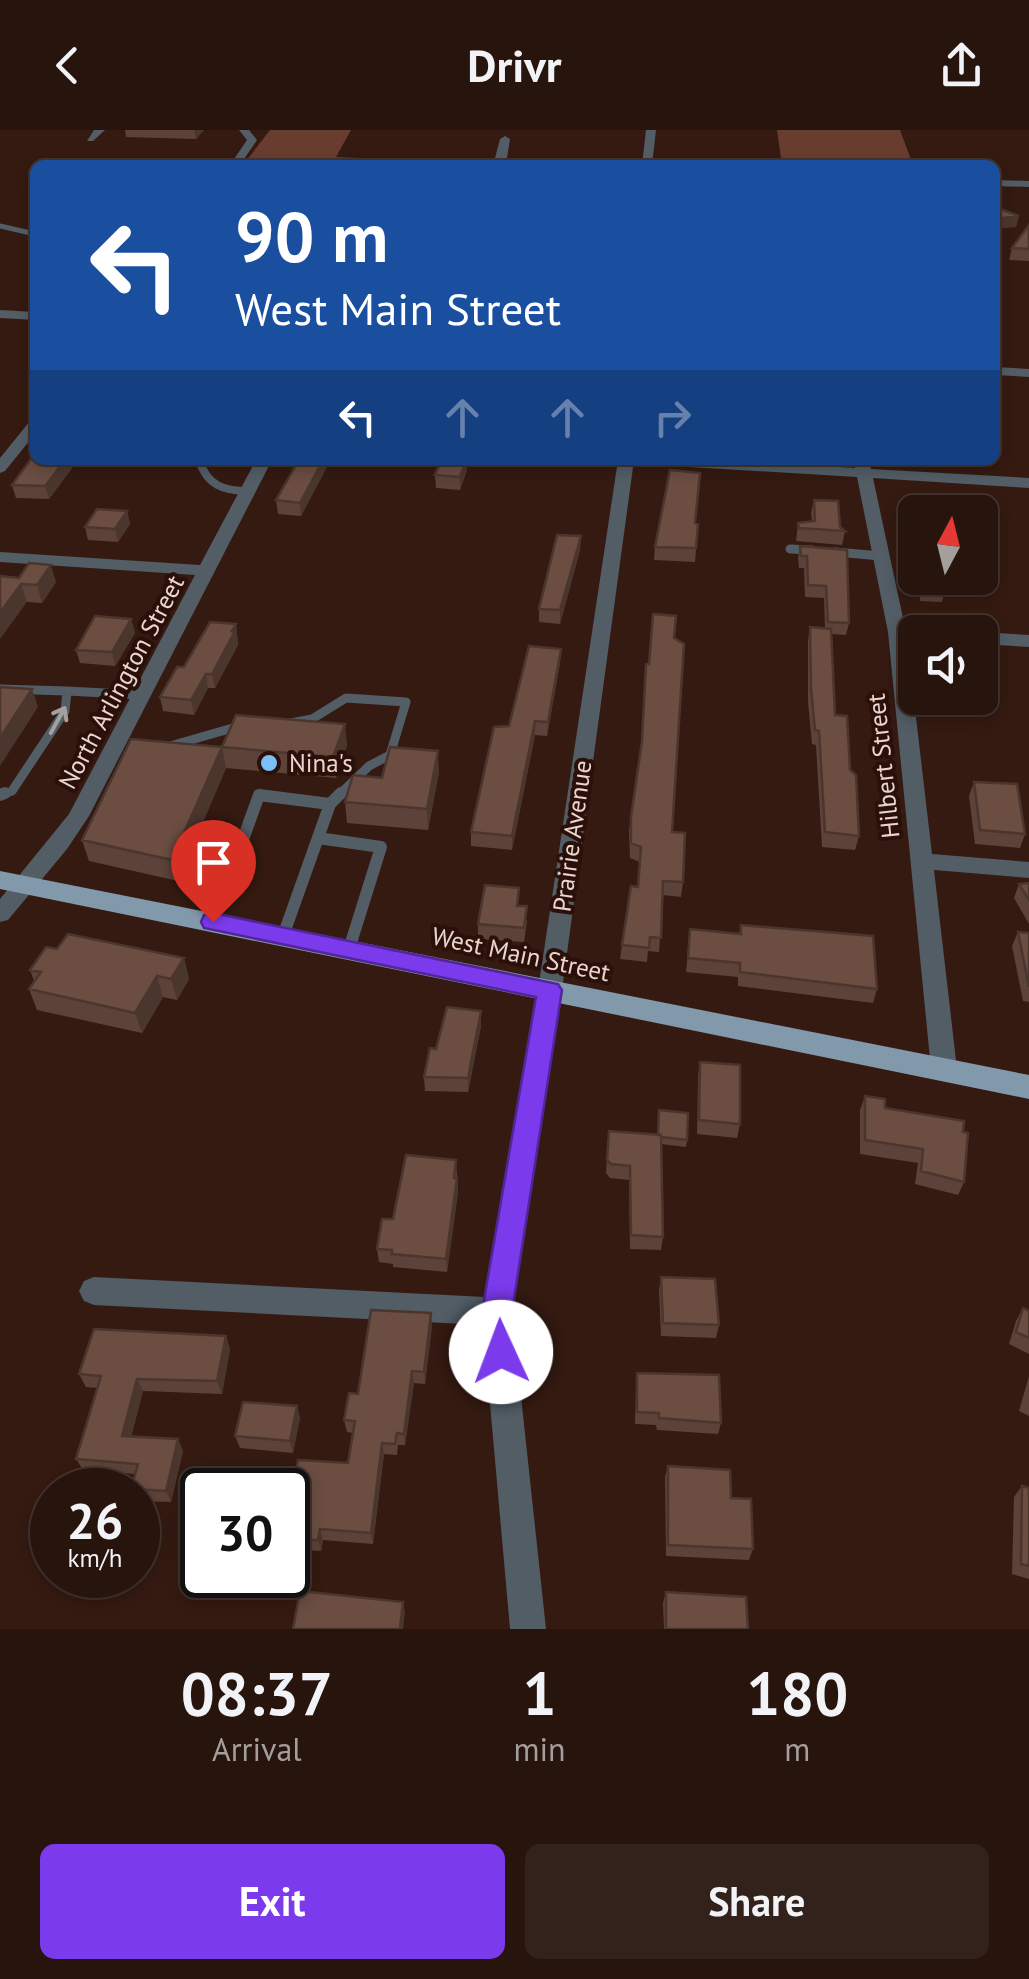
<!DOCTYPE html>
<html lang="en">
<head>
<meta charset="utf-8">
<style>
  :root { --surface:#27140d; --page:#33211b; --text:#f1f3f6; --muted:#a49e9d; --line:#43332e; --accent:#7c3aed }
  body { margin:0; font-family:"PT Sans",sans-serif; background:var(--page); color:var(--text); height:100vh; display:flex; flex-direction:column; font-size:38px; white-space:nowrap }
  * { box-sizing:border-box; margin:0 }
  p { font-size:32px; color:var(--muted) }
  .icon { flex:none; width:55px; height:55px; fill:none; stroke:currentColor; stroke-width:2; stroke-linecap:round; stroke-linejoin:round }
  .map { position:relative; height:1499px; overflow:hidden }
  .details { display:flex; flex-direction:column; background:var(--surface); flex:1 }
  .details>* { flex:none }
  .top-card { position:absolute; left:30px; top:30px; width:970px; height:305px; border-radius:15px; box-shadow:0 5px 15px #0003,0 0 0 2px var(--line); background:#1a4fa0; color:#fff; overflow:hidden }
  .needle { width:65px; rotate:7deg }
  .tools { position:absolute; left:898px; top:365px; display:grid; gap:20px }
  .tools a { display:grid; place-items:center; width:100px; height:100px; border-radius:15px; background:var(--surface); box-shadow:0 5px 15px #0003,0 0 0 2px var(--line); font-size:50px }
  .speed { position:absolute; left:30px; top:1338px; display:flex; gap:20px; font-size:50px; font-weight:700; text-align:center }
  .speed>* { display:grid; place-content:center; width:130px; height:130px; border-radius:50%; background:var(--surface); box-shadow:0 5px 15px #0003,0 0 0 2px var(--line); line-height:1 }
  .speed small { font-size:25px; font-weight:400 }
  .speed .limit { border:5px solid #111; border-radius:15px; background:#fff; color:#111 }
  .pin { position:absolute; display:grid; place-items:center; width:85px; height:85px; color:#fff; margin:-102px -42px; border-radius:50% 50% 50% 0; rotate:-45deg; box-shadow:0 0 10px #0007 }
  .pin .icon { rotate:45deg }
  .me { position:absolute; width:110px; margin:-55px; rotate:358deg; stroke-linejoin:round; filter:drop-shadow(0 0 8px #0008) }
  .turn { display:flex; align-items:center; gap:35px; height:210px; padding:0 40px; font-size:45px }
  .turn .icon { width:130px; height:130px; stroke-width:2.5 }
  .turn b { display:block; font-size:70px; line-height:85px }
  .lanes { display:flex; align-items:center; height:95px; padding:0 40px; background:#0003; justify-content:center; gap:50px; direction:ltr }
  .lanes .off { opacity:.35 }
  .eta { display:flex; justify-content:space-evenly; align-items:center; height:170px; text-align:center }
  .eta b { font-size:60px; font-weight:700; line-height:70px }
  .action { display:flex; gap:20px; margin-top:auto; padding:20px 40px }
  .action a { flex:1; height:115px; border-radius:15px; background:var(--accent); color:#fff; font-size:40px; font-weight:700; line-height:115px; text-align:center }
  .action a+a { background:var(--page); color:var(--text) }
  header { display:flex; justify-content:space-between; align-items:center; height:130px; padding:0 40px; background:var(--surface); font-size:45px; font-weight:700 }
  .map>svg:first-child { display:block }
</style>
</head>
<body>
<header><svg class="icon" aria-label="back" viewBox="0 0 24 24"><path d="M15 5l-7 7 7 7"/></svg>Drivr<svg class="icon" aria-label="share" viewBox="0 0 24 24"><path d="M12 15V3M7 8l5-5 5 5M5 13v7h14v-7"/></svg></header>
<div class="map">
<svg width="1029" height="1499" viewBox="0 0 1029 1499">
  <rect width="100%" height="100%" fill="#341a11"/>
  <path fill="#683d2f" d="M270 0H351L336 27 517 35H243Z
    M777 0H900L913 35H782Z"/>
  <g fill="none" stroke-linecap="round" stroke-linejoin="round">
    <path stroke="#525d66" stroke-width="5" d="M0 96 35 104"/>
    <path stroke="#525d66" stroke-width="8" d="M199 330C207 355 223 361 248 361"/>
    <path stroke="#525d66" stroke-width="9" d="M790 419 812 420
      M835 422 881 426
      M0 559 67 561 65 581 12 661 0 665
      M67 561 143 565
      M291 593 312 589 346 568 406 572 390 625 369 636 338 666
      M170 616 243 595
      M259 666H266"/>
    <path stroke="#525d66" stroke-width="12" d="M0 665 5 663
      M318 708 381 717 349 819
      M213 792 259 665 330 674
      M283 806 330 674 341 663"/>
    <path fill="#525d66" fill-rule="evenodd" d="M94 0H105L93 11H87Z
      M239 0H249L257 10 240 35H230L247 10Z
      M646 0H656L652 35H642Z
      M505 6 510 9 507 28 568 35 500 33 495 28 500 9Z
      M995 50 1029 51V57L995 56Z
      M0 180 35 182V190L0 188Z
      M995 237 1029 239V247L995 245Z
      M35 290V304L5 341 0 343V328L30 291Z
      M256 330H272L89 686 67 719 8 790 0 792V769L69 684 195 445 0 432V422L200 435Z
      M618 330H634L562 860 512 1182 546 1499H510L483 1195 94 1175 84 1171 79 1161 84 1151 94 1147 485 1167 538 860Z
      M649 330H732L855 338 853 330H869L871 339 1029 348V358L873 348 906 502 932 724 1029 732V748L934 740 957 939 953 946 944 949 935 946 931 939 888 502 857 347 657 335Z
      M980 502 1029 505V517L980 514Z"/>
    <path fill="#8298ab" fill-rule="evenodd" d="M0 741 1029 945V969L0 759Z"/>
  </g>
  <path fill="#5c4239" d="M125 0H204L196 9 126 7Z
    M1029 95V131L1009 130 1012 118Z
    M35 330H78L49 369 16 368 12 355Z
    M299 330 330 331 301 386 278 384 276 370Z
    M467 340 460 360 436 358 435 345Z
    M814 370 845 401 842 415 796 411 798 393 812 391 811 383Z
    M127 381 130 394 118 412 88 410 85 397Z
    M695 393 698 394 695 432 654 430 655 417Z
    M581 406 580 420 560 494 539 492V479Z
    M800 416 849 493 846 505 832 504 835 585 850 640 859 706 855 720 822 717 816 615 812 614 808 572V511L810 497 825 499 824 468 805 467 804 438H799L798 428Z
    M0 446 56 452 42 473 27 472Z
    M919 448H944L945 459 942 472 920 471Z
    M131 489 135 503 115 536 80 533 76 520Z
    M236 494 238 515 215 558H208L194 585 163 581 160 567 184 537Z
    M674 508 672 702 683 752 681 767 663 765 659 822 648 821 647 832 620 829 622 815 638 757 640 732 630 728 629 701 641 616 649 534Z
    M561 519 560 533 547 606 535 605 512 720 471 716V702L509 596Z
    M347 615 336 648 226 638 178 751 89 731 82 710 222 617Z
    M439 642 428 700 347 693 345 672 382 648Z
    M974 652 1025 704 1020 718 975 714 969 666Z
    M1029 753V794L1014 768 1019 754Z
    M519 776 527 791 524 812 478 809V794Z
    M741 795 877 859 873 873 738 856V847L686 842 690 799 739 804Z
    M1018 802 1029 803V872L1023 871 1012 816Z
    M57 819 184 828 189 849 177 870 163 867 142 903 37 880 29 859 34 851 30 840Z
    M481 881V896L468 962 425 961 424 947 436 919Z
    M700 932 740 994 737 1008 697 1004 698 946Z
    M865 966 885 978 963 1002 964 1052 958 1065 915 1054 918 1033 860 1024V980Z
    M609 1001 687 1010 686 1017 661 1014 663 1107 661 1120 630 1119 629 1050 610 1048 606 1043Z
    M456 1030 458 1062 447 1142 393 1137V1134L379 1132 377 1119 393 1089Z
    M661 1147 719 1195 716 1208 661 1206 659 1160Z
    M1023 1178 1029 1181V1224L1009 1214 1016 1191Z
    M432 1196 425 1254 414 1253 405 1315H398L397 1325 384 1324 373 1414 323 1410 321 1421 288 1419V1391L348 1333 353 1303 347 1302 344 1290Z
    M226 1206 230 1219 222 1264 143 1261 131 1307 178 1309 183 1321 171 1372 138 1371 135 1344 83 1340 76 1329 98 1258 86 1257 79 1244Z
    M637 1243 721 1293 718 1304 657 1300 656 1295 635 1294 636 1256Z
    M1029 1246V1286L1019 1281Z
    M297 1276 300 1288 293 1323 240 1318 235 1306Z
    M668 1336 731 1368 753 1419 749 1430 666 1426 665 1347Z
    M1022 1356 1029 1358V1449L1012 1444 1014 1367Z
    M666 1462 748 1499H664L663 1473Z"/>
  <path fill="#4b362e" d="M194 0H204L196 9Z
    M1019 86 1016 97 995 99V89Z
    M65 330H78L49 369 45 356Z
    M323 330 330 331 301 386 300 373Z
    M466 330 467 340 460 360V347Z
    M127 381 130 394 118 412 115 399Z
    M581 406 580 420 560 494V480Z
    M51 435 56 452 42 473 37 455Z
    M21 454 27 472 0 509V483Z
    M131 489 135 503 115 536 112 522Z
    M236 494 238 515 215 558 212 544Z
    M561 519 560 533 547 606 548 592Z
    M206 544 208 558 194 585 191 570Z
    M32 559 38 577 0 636V608Z
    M535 591V605L512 720V706Z
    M345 594 347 615 336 648 333 627Z
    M222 617 226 638 178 751 172 730Z
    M438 621 439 642 428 700 427 679Z
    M184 828 189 849 177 870 171 849Z
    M157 846 163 867 142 903 135 883Z
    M481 881V896L468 962V948Z
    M457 1048 458 1062 447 1142 446 1129Z
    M431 1183 432 1196 425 1254 424 1242Z
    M226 1206 230 1219 222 1264 217 1251Z
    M412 1241 414 1253 405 1315 404 1304Z
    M137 1249 143 1261 128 1318 122 1306Z
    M297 1276 300 1288 293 1323 290 1311Z
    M178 1309 183 1321 171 1372 166 1361Z
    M382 1313 384 1324 373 1414 371 1403Z
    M320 1399 323 1410 321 1421 318 1410Z
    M403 1472 405 1482 403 1499H400Z"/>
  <path fill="#6b4d42" stroke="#4b362e" stroke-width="2.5" d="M995 77 1019 86 995 89Z
    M1029 95V119L1012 118Z
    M31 329 35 330H65L45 356 12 355Z
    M299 330H323L300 373 276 370Z
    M441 330H466L460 347 435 345Z
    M670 340 700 343 695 393 698 394 696 418 655 417Z
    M814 370 838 371 840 397 845 401 799 398 798 393 815 391Z
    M97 379 127 381 115 399 85 397Z
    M557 405 581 406 560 480 539 479Z
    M800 416 847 420 849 493 828 492 826 456 808 455 807 426H801Z
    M29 433 51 435 37 455 21 454 0 483V446L19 448Z
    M922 448H944L945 459 924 457Z
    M653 484 676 486 674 508 684 514 672 702 685 703 683 752 663 751 661 808 650 807 649 818 622 815 631 756 638 757 641 717 631 713V687L642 611 646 534H649Z
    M95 486 131 489 112 522 76 520Z
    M210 492 236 494 232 501H235L212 544H206L191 570 160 567 177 537H184Z
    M810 497 831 499 835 585 847 586 850 640 856 645 859 706 825 702 819 601 815 600 811 558Z
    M529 516 561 519 548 592 535 591 512 706 471 702 494 597 509 596Z
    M0 557 32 559 0 608Z
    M236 585 345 594 333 627 222 617Z
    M131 609 222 617 172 730 82 710Z
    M390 617 438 621 427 679 345 672 353 645 382 648Z
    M974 652 1017 654 1025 704 980 700Z
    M1029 753V770L1019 754Z
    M485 755 519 758 517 776H527L524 798 478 794Z
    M741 795 873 806 877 859 740 842V833L688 828 690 799 741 804Z
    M1018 802 1029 803V857Z
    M68 804 184 828 171 849 157 846 135 883 29 859 41 842 30 840 46 817 57 819Z
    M447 877 481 881 468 948 424 947 430 918 436 919Z
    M700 932 740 935V994L699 990Z
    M865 966 885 969V978L964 991 963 1002 968 1003 964 1052 921 1041 923 1019 865 1010Z
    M659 980 688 983 687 1010 661 1007V1005H658Z
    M609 1001 661 1005 663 1107 631 1105 630 1036 611 1034 607 1030Z
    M406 1025 456 1030 454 1048H457L446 1129 392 1124V1120L377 1119 382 1089H393Z
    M661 1147 715 1149 719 1195 663 1193Z
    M1023 1178 1029 1181V1208L1016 1202Z
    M371 1180 431 1183 424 1242 412 1241 404 1304 397 1303 395 1314 382 1313 371 1403 320 1399 318 1410 288 1409V1391L298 1330 348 1333 355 1291 344 1290 349 1263 358 1264Z
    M94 1199 226 1206 217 1251 137 1249 122 1306 178 1309 166 1361 131 1359 138 1334 76 1329 101 1246 79 1244Z
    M637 1243 719 1245 721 1293 659 1288V1283L637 1282Z
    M243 1272 297 1276 290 1311 235 1306Z
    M668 1336 730 1340 731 1368 751 1369 753 1419 668 1415Z
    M1022 1356 1029 1358V1436L1021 1434Z
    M300 1461 403 1472 400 1499H293Z
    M666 1462 746 1467 748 1499H666Z"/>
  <defs><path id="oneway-shaft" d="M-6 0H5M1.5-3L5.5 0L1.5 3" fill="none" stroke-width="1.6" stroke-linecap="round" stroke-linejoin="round" transform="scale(2.5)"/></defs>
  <use stroke="#a5a0a0" href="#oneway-shaft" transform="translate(58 590) rotate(-61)"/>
  <path fill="#7c3aed" stroke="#51269a" stroke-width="2.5" d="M213 783 558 854 562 860 512 1182 516 1222 512 1232 501 1237 490 1232 482 1182 536 867 204 798 201 792 204 785Z"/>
  <circle fill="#79bff8" stroke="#2a1008" stroke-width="4" cx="269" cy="633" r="10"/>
  <g text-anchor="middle" stroke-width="8" stroke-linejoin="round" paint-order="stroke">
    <g font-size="25" fill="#e9d6d0" stroke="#2a1008">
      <text transform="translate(121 552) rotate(-62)" y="9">North Arlington Street</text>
      <text transform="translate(883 636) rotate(-96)" y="9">Hilbert Street</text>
      <text transform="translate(572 706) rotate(-82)" y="9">Prairie Avenue</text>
      <text transform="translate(521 824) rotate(12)" y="9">West Main Street</text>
    </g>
    <g font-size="25" fill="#e9d6d0" stroke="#2a1008" text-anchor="start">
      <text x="289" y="642">Nina's</text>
    </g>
  </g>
</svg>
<div class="tools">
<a><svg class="needle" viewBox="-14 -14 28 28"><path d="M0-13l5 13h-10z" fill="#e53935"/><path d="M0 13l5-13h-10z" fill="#a49e9d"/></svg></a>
<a><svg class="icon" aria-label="sound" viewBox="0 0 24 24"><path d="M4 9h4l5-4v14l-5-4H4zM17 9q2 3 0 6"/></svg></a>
</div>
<div class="speed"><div>26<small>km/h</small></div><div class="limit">30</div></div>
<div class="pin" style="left:213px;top:792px;background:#d93025"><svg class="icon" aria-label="arrive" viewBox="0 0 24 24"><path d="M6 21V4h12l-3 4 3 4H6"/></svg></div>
<svg class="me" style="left:501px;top:1222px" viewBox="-20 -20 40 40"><circle r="19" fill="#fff"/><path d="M0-13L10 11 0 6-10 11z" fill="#7c3aed"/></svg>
<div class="top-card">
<div class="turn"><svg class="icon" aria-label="left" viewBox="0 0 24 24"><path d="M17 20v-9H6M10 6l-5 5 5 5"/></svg><div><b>90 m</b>West Main Street</div></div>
<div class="lanes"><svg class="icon" aria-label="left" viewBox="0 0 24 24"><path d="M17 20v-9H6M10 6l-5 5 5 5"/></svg><svg class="icon off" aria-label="ahead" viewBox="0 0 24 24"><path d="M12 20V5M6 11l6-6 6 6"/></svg><svg class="icon off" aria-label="ahead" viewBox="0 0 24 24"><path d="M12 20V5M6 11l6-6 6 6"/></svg><svg class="icon off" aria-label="right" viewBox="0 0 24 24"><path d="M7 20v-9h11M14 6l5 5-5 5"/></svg></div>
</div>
</div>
<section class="details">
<div class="eta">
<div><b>08:37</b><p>Arrival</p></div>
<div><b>1</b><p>min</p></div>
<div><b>180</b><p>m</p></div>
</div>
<div class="action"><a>Exit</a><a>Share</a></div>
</section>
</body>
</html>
